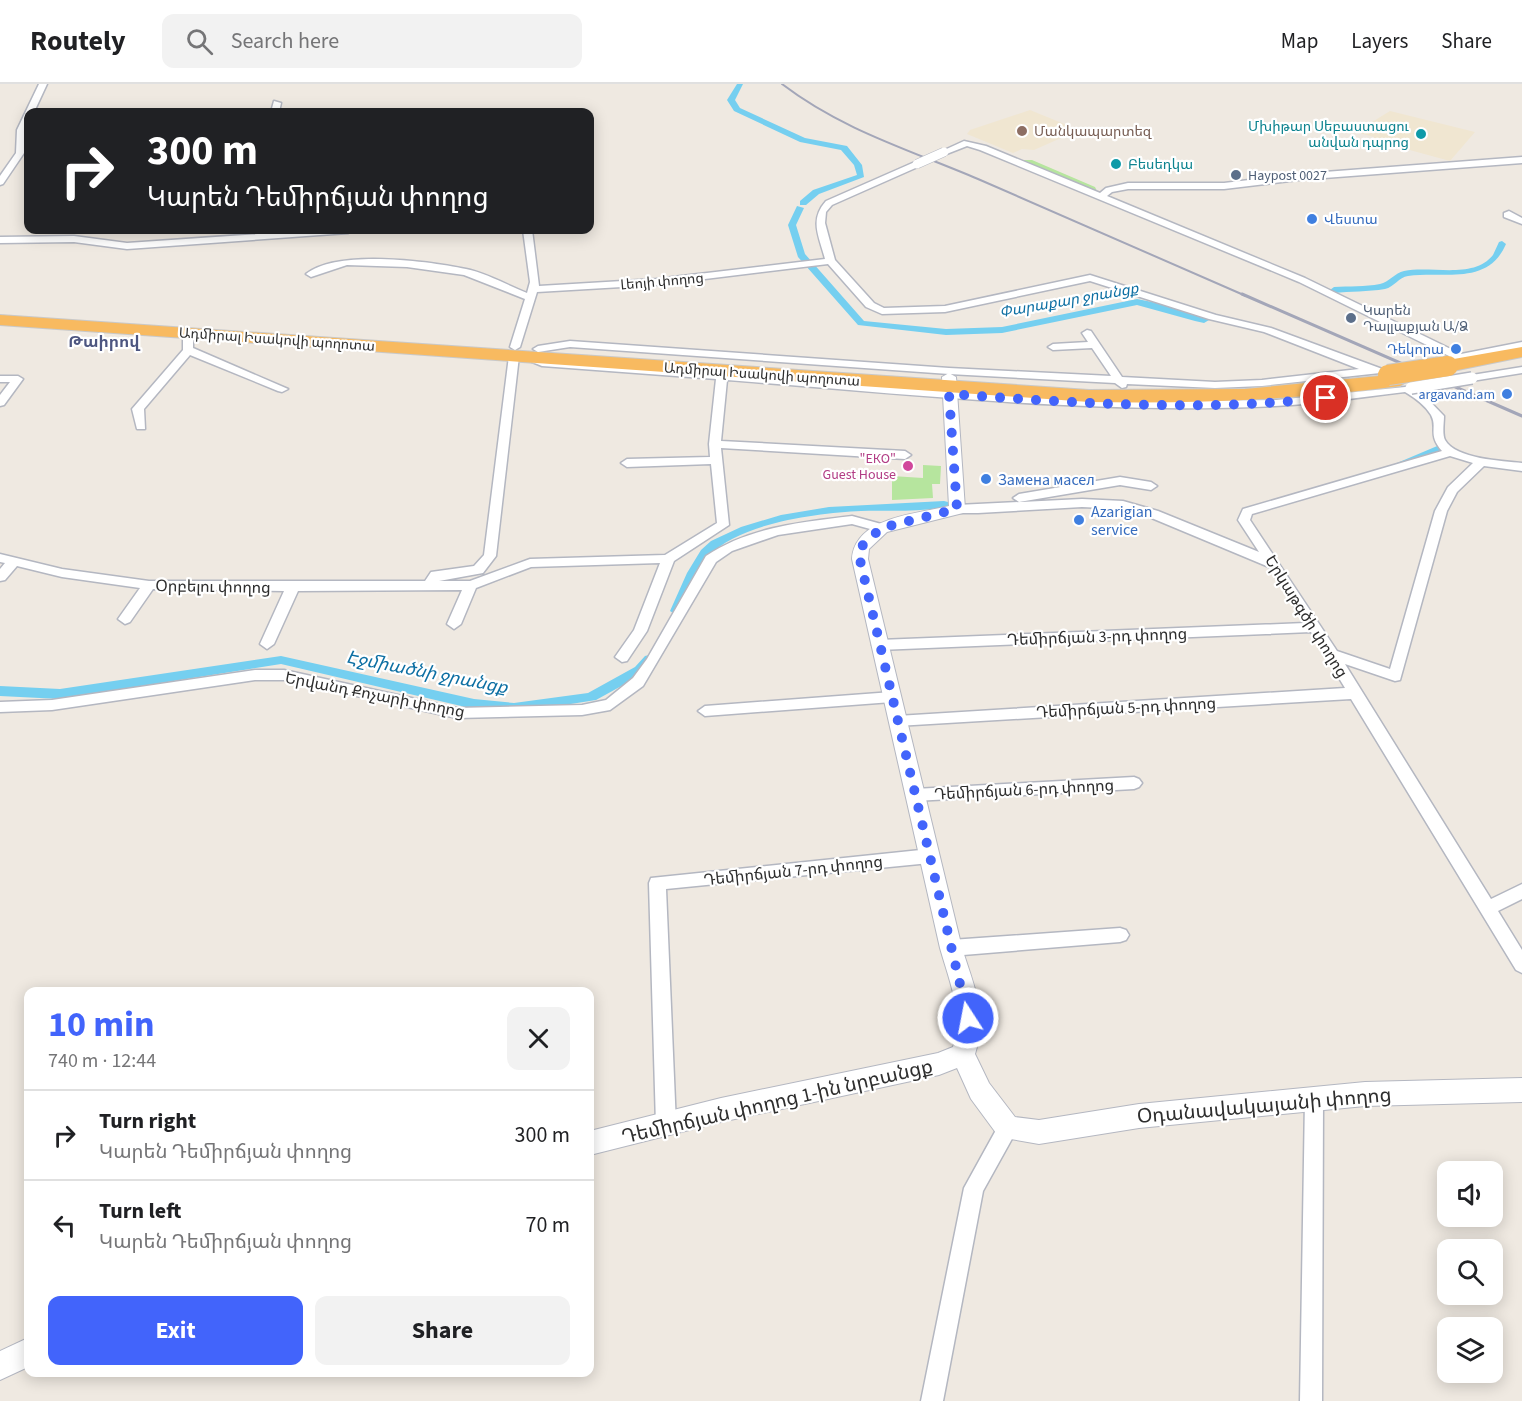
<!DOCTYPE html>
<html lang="en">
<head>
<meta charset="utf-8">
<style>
  :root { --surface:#fff; --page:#f2f2f2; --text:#202124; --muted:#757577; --line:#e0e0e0; --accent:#4264fb }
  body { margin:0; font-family:"Source Sans 3","Noto Sans Armenian",sans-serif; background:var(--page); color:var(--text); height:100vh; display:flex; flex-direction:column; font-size:22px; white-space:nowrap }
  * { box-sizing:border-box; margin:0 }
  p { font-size:20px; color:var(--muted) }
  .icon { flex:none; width:33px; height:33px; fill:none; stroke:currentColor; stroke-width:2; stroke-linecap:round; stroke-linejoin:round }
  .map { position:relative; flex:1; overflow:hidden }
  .side { position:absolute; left:24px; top:903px; width:570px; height:390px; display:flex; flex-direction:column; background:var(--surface); border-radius:12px; box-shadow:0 3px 15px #0003 }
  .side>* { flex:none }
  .top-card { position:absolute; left:24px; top:24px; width:570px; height:126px; border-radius:12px; box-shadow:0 3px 15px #0003; background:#202124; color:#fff; overflow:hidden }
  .buttons { position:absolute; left:1437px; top:1077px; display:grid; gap:12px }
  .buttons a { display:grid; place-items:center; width:66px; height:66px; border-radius:12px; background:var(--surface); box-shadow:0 3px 15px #0003; font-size:30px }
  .pin { position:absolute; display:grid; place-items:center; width:51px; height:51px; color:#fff; margin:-26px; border:3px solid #fff; border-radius:50%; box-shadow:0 2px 6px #0007 }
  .me { position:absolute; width:66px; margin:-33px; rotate:349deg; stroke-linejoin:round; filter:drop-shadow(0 0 4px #0008) }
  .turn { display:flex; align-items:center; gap:21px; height:126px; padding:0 24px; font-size:27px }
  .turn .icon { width:78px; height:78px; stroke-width:2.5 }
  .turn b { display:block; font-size:42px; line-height:51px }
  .round { display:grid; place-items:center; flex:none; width:63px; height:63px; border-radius:12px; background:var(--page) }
  .headline { display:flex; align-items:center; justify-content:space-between; height:102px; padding:0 24px }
  h1 { font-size:36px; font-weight:700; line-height:45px; color:var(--accent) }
  .action { display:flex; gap:12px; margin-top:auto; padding:12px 24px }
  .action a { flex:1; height:69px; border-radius:12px; background:var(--accent); color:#fff; font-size:24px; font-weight:700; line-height:69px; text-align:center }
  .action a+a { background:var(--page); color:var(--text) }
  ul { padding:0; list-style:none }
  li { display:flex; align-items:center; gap:18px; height:90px; padding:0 24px; border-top:2px solid var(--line) }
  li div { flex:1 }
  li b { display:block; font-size:22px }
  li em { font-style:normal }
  header { display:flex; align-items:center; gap:36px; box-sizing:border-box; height:84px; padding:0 30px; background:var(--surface); border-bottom:2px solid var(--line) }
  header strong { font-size:28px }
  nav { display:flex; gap:33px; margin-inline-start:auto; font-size:21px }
  .search { width:420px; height:54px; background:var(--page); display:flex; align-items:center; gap:15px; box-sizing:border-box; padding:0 21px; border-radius:12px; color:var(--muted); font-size:22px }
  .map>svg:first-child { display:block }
</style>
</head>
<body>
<header>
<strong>Routely</strong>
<div class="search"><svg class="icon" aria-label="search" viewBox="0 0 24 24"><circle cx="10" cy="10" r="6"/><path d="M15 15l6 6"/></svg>Search here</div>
<nav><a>Map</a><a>Layers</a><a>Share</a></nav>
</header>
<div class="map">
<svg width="1522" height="1317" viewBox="0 0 1522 1317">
  <rect width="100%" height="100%" fill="#efe9e1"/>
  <path fill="#f0e6d1" d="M1030 26 1079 46 1034 66 1022 65 1013 69 967 50 970 46Z
    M1390 27 1475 48 1450 77 1373 56 1374 53 1356 48Z"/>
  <path fill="#b6e59e" d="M1019 76H1032L1095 103 1098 109Z
    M923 381 941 382 940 400H932L933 414 892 416V392L923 394Z"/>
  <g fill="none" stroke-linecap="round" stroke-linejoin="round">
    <path fill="#75cff0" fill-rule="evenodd" d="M737 0H743L735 16 740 24 805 54 847 62 862 81 864 93 819 110 806 121H800V117L813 106 857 91 854 81 841 66 800 58 734 27 727 16Z
      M797 122 804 124 796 141 805 170 864 237 946 245 1002 243 1137 215 1157 219 1209 236 1204 239 1195 237 1137 221 1002 249 946 251 858 241 798 173 788 141Z
      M1502 157 1506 160C1488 202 1445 187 1408 192 1399 193 1394 203 1385 205 1368 208 1350 207 1334 209L1330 206 1334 203C1349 202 1365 203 1380 200 1389 198 1395 189 1404 187 1431 181 1473 196 1493 171 1495 167 1497 162 1499 158Z
      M1442 360 1446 361V365L1406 381 1402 382 1397 379Z
      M944 417 948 418V422C920 429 889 426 861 427 818 429 739 439 709 472 694 488 691 512 680 530L676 531 670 527 687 489 701 466 711 457 741 443 781 431 829 423Z
      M649 571 655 575 645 589 596 616 514 629 474 625 281 580 60 615 0 612V602L60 605 281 572 474 615 514 619 588 609 635 583 645 572Z"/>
    <g stroke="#b4b7c1" stroke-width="3">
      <path id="minor" d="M39 0H47L34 28H28L24 69 3 100 0 101V92L16 69 17 46Z
        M274 17 281 19 279 28H271Z
        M964 57 986 62 1100 109 1106 104 1128 99H1224L1298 90 1522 73V79L1298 96 1224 105H1128L1112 108 1107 112 1305 194 1461 270 1522 258V264L1461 277H1447L1446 275 1449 272 1299 198 980 66 967 62 944 71 940 68Z
        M917 77 920 78V82L832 121 826 128 825 139 835 176 874 219 884 224 945 222 1090 191 1216 231 1271 244 1385 286 1380 289 1262 302 1215 304 1127 300 1126 303 1122 304 1115 299 949 290 570 263 538 268 533 265 538 262 570 257 949 284 1111 292 1092 264 1053 266 1048 263 1053 260 1088 258 1082 249 1087 246 1091 247 1122 293 1215 298 1262 296 1359 285 1264 248 1209 235 1090 197 945 228 882 230 866 223 828 180 656 201 537 208 520 263 515 266 510 263 525 215 464 191 407 183 347 181 311 193 306 190C337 165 428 177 466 185 486 189 507 201 527 209L530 198 523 146H532L539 202 656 195 825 175C819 152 809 136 826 117Z
        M1509 127 1522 134V140L1504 133V129Z
        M316 146H353L348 149 127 165 74 158 0 159V153L74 152 127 159Z
        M188 246 193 249V264L288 305 282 308 278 307 190 271 144 325 145 345H137L132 325 183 266V249Z
        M514 269 519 272 496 472 483 489 439 497H470L530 475 665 471 717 439 711 380 627 383 621 379 627 375 710 373 709 360 716 295 542 282 525 275 524 273 529 270 544 276 1074 316 1133 318 1276 316 1415 302 1444 332C1444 339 1442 350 1445 356 1455 375 1503 377 1522 379V387L1484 382 1457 408 1447 427 1400 596 1395 597 1345 580 1491 815 1522 800V815L1498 827 1522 866V889L1516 886 1351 615 897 642 890 637 897 632 1345 604 1311 548 879 566 872 561 879 556 1305 539 1269 483 1142 430 1123 425 1082 423 978 429H957L951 425 957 421 1082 415 1123 417 1158 427 1259 468 1238 436 1243 425 1442 367C1427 350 1438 344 1431 331 1425 321 1415 314 1405 308 1362 313 1318 320 1275 322 1092 331 909 310 727 296L721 357 905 367 911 371 905 375 721 364 729 441 674 477 647 547 627 577 622 578 615 573 634 546 660 479 531 483 476 504 461 540 454 545 447 540 462 506 298 507 274 560 267 565 260 560 284 507 153 505 130 538 125 540 118 535 140 504 62 493 17 482 5 496 0 497V485L5 479 0 478V470L62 485 149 497H425L431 488 474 482 484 471 509 272ZM1450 372 1473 379 1448 403 1435 427 1390 585 1337 567 1250 436 1252 430Z
        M1522 283V289L1472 297 1467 294 1472 291Z
        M0 292H18L23 295 4 321 0 322V311L10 298H0Z
        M1120 393 1151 398 1157 402 1151 406 1120 401 1019 418 1013 414 1019 410Z
        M852 432 885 441 887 444 881 448 852 440 778 451 732 467 716 478 643 602 610 626 582 631 457 634 284 596H255L52 626 0 628V618L52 616 255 586H284L457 624 582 621 606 616 633 594 647 575 706 472C749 443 802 438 852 432Z
        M892 608 899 613 892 618 705 632 698 627 705 622Z
        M1134 693 1139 695 1142 699 1139 703 1134 705 915 717 909 715 907 711 909 707 915 705Z
        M930 765 936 767 938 772 936 777 930 779 666 805 676 1041 673 1048 666 1050 659 1048 656 1041 649 799 651 794Z
        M1120 844 1126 846 1129 851 1126 856 1120 858 951 872 945 869 942 864 945 859 951 856Z
        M1314 1006 1321 1009 1323 1015 1322 1317H1300L1305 1015 1307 1009Z
        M1008 1035 1015 1037 1018 1044 983 1107 943 1317H921L964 1104 1001 1037Z"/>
    </g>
    <g stroke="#b4b7c1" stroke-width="2">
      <path id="tertiary" d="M949 289 956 293 965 425 963 429 887 448 869 465 868 475 962 864C974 903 988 930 975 970L989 999 1015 1033 1039 1036 1139 1020 1365 998 1522 994V1018L1365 1022 1139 1044 1039 1060 999 1053 971 1015 957 984 939 991 721 1038 590 1071V1047L721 1014 938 969 953 963C964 930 949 896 940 864L852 475C855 433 916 430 949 422L942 293Z
        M28 1254V1283L0 1296V1267Z"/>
    </g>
    <g stroke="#c9c9c9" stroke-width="2">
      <path id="trunk" d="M0 231 1089 306 1245 305 1400 290 1409 296 1400 302C1296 316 1193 320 1089 318L0 241Z
        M1522 263V273L1448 288 1439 282 1448 276Z"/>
    </g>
    <use href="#minor" fill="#fff" fill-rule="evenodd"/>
    <use href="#tertiary" fill="#fff" fill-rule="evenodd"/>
    <use href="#trunk" fill="#f8ba60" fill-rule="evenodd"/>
    <path stroke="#a3a6b8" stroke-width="2" d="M782 0C842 46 910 66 978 95 1067 133 1156 173 1246 212"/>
    <path stroke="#a3a6b8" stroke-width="3" d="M1242 210 1522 332"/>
    <g stroke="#b4b7c1" stroke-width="10" stroke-linecap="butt">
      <path id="minor-bridge-far1" d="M917 80 944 68"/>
    </g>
    <g stroke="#b4b7c1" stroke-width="14" stroke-linecap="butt">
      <path id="minor-bridge" d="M1411 304 1472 294"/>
    </g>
    <g stroke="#c9c9c9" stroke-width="22" stroke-linecap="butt">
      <path id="trunk-bridge" d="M1388 291 1448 282"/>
    </g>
    <use href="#minor-bridge-far1" stroke="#fff" stroke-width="9"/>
    <use href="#minor-bridge" stroke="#fff" stroke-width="11"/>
    <use href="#trunk-bridge" stroke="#f8ba60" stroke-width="20"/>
  </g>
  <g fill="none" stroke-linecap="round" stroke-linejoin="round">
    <path stroke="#4264fb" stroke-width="10" stroke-dasharray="0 18" d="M968 934 860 476 861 463 881 444 957 425 949 310C1074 319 1200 328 1326 314"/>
  </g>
  <circle fill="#8d6e63" stroke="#fff" stroke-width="2" cx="1022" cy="47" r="6"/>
  <g fill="#0f9aa8" stroke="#fff" stroke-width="2">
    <circle cx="1421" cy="50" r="6"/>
    <circle cx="1116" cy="80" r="6"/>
  </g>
  <g fill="#5c6f8a" stroke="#fff" stroke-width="2">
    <circle cx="1236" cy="91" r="6"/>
    <circle cx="1351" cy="234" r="6"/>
  </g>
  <g fill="#3f7fe0" stroke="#fff" stroke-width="2">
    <circle cx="1312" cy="135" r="6"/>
    <circle cx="1456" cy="265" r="6"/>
    <circle cx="1507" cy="310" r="6"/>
    <circle cx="986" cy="395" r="6"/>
    <circle cx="1079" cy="436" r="6"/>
  </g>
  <circle fill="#d1479c" stroke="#fff" stroke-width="2" cx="908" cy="382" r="6"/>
  <g text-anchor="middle" stroke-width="4.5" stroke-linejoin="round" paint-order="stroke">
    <g font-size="14" fill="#0d838f" stroke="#fff" text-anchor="end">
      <text x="1409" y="47">Մխիթար Սեբաստացու<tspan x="1409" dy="16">անվան դպրոց</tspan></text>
      <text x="1128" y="85" text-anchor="start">Բեսեդկա</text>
    </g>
    <g font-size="14" fill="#785e54" stroke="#fff" text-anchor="start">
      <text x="1034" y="52">Մանկապարտեզ</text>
    </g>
    <g font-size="14" fill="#4e5e75" stroke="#fff" text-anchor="start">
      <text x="1248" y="96">Haypost 0027</text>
      <text x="1363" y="231">Կարեն<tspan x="1363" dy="16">Դալլաքյան Ա/Ձ</tspan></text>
    </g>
    <g font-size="14" fill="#366cbe" stroke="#fff" text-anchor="end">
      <text x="1324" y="140" text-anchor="start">Վեստա</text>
      <text x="1444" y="270">Դեկորա</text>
      <text x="1495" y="315">argavand.am</text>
    </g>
    <g font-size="14" fill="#2e2e2e" stroke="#fff">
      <text transform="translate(662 197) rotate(-5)" y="5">Լեոյի փողոց</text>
      <text transform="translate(277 255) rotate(4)" y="5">Ադմիրալ Իսակովի պողոտա</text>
      <text transform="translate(762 290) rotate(4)" y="5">Ադմիրալ Իսակովի պողոտա</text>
    </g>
    <g font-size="14" fill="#b23c85" stroke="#fff" text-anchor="end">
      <text x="896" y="379">"ЕКО"<tspan x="896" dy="16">Guest House</tspan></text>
    </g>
    <g font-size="15" font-style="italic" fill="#0d6fa3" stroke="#fff">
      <text transform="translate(1069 216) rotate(-10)" y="5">Փարաքար ջրանցք</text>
    </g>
    <g font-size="16" font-weight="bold" fill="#4d5680" stroke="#fff">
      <text x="104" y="263">Թաիրով</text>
    </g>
    <g font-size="16" fill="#366cbe" stroke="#fff" text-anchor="start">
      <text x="998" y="401">Замена масел</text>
      <text x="1091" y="433">Azarigian<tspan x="1091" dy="18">service</tspan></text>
    </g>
    <g font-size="16" fill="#2e2e2e" stroke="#fff">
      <text transform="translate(213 502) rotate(1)" y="6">Օրբելու փողոց</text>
      <text transform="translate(1307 532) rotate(58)" y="6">Երկաթգծի փողոց</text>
      <text transform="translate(1097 552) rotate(-2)" y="6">Դեմիրճյան 3-րդ փողոց</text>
      <text transform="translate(375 610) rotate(11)" y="6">Երվանդ Քոչարի փողոց</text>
      <text transform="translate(1126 623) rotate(-3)" y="6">Դեմիրճյան 5-րդ փողոց</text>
      <text transform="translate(1024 705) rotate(-3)" y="6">Դեմիրճյան 6-րդ փողոց</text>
      <text transform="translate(793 786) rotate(-6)" y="6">Դեմիրճյան 7-րդ փողոց</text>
    </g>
    <g font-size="18" font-style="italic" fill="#0d6fa3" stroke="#fff">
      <text transform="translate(427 588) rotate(11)" y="6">Էջմիածնի ջրանցք</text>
    </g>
    <g font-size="20" fill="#2e2e2e" stroke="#fff">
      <text transform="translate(777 1017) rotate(-13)" y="7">Դեմիրճյան փողոց 1-ին նրբանցք</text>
      <text transform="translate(1264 1021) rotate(-5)" y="7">Օդանավակայանի փողոց</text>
    </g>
  </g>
</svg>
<div class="buttons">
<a><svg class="icon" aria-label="sound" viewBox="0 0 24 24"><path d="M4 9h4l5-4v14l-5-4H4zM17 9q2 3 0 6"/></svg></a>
<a><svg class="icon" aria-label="search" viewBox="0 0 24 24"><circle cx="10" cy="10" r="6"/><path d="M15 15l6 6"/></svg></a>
<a><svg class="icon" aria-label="layers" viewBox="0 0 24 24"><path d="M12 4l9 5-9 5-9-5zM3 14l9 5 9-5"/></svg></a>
</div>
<div class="pin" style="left:1326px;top:314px;background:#d93025"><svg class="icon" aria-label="arrive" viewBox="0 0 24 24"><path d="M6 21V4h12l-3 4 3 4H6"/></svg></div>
<svg class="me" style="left:968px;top:934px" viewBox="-20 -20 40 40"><circle r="17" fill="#4264fb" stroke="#fff" stroke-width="3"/><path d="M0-11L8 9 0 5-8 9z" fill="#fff"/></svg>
<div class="top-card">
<div class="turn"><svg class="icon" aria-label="right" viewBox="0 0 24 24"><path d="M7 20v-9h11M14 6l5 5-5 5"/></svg><div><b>300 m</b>Կարեն Դեմիրճյան փողոց</div></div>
</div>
<section class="side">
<div class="headline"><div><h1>10 min</h1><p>740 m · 12:44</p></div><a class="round"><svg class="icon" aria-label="close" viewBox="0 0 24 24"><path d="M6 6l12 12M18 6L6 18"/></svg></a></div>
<ul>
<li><svg class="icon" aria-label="right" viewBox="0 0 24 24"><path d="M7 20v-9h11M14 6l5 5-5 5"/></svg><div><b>Turn right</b><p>Կարեն Դեմիրճյան փողոց</p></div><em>300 m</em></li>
<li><svg class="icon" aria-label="left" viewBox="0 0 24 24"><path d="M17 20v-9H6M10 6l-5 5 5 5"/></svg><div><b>Turn left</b><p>Կարեն Դեմիրճյան փողոց</p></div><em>70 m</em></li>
</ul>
<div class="action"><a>Exit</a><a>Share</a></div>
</section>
</div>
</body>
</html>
